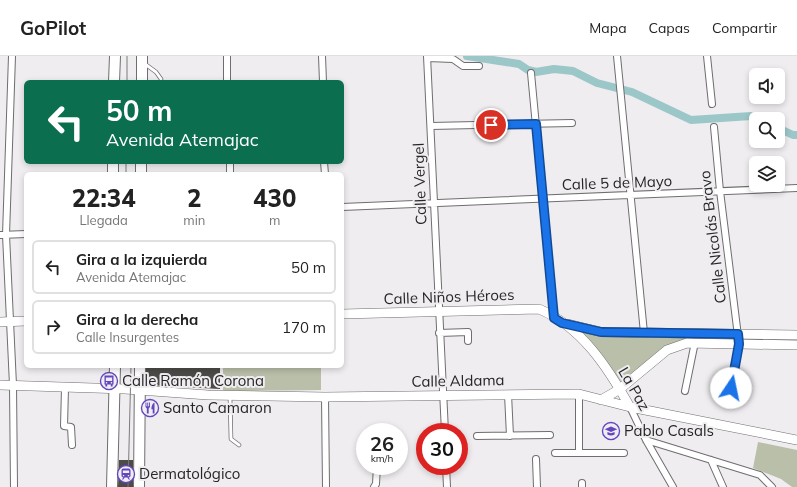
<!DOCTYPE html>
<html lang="es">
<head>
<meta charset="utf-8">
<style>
  :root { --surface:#fff; --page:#f6f6f6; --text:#222; --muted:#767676; --line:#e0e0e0 }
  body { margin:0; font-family:Mulish,sans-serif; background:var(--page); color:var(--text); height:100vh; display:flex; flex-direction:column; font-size:15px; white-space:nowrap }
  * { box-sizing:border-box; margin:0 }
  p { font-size:13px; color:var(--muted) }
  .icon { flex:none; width:22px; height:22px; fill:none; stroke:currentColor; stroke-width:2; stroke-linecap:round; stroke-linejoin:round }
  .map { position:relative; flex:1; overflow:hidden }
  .details { position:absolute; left:24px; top:116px; width:320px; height:196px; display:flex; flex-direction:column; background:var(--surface); border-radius:6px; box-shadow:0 2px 6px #0003 }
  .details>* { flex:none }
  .guide { position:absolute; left:24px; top:24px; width:320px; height:84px; border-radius:6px; box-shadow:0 2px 6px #0003; background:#0b6e4f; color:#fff; overflow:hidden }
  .controls { position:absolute; left:749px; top:12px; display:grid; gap:8px }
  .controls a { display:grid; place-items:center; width:36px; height:36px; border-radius:6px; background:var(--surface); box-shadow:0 2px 6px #0003; font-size:20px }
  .speed { position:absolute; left:356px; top:367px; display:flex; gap:8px; font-size:20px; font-weight:700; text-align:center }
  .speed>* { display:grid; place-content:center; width:52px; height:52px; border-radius:50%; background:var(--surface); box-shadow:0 2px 6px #0003; line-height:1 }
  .speed small { font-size:10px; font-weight:400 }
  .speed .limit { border:6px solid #d22; background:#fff; color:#111 }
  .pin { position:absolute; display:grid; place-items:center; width:34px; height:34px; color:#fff; margin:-17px; border:2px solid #fff; border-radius:50%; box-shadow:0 1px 4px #0007 }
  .me { position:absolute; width:44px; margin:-22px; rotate:11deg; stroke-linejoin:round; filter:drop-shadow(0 0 3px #0008) }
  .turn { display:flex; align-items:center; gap:14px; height:84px; padding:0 16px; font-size:18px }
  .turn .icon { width:52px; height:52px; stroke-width:2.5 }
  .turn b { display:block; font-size:28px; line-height:34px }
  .eta { display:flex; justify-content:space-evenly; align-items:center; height:68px; text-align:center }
  .eta b { font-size:24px; font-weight:800; line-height:28px }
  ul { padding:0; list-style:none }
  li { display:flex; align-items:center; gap:12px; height:54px; margin:0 8px 6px; padding:0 8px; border:2px solid var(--line); border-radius:6px }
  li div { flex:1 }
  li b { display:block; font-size:15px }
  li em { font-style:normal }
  header { display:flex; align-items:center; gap:24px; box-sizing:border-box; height:56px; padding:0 20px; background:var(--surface); border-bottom:1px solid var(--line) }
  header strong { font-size:19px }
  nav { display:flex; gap:22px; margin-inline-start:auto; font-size:14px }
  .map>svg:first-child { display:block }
</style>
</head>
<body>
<header>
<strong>GoPilot</strong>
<nav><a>Mapa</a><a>Capas</a><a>Compartir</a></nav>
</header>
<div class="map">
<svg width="797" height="431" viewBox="0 0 797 431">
  <rect width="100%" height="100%" fill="#efedf0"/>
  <path fill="#babfaa" d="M576 272 734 281 731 284 674 287 622 327 594 289Z
    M223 310H321V334L223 335Z
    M758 386 797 394V431H792L781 423 753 412Z"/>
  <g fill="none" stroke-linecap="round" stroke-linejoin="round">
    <path stroke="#9bc7c8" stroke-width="8" d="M467 0 519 8 528 14 536 16 554 13 573 15 597 27 632 36 691 64 751 60 757 63
      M778 72 793 79H797"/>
  </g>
  <path fill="#4c4b48" d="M146 310H220V333L146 329Z
    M119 404H133V431H118Z"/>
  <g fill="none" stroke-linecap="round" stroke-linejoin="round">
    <g stroke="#6f6d70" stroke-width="4.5">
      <path id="lane" d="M145 8 156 16 161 23
        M230 341 231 383 239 389"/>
    </g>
    <g stroke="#6f6d70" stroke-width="8">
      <path id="street" d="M12 0 6 179 13 329 14 431
        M227 0V26
        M322 0 323 26
        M427 0 445 376
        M617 0 644 277
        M707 0 712 48
        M428 2 453 3 463 10H479
        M531 17 554 262
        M431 70 572 67
        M714 71 720 135 739 288 728 345
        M230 106V118
        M324 106 325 118
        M342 151 797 132
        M0 179 26 178
        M439 277 468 276V285
        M65 332 64 370 71 371 72 389
        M685 335 695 286
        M508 338 510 380
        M579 338V397
        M325 341 326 431
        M630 351 646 384 673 431
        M477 380 550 379
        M646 384 760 419 772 431
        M555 397H624
        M536 403 537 431
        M711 404 723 431
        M446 410 447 431
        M374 431 376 428 377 410
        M582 431V427"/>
    </g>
    <g stroke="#6f6d70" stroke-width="10">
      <path id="secondary" d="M342 258 539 253C582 271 608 312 630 351
        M0 266 26 265
        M568 268 601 276 797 279
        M0 329 125 333 208 339 325 341 579 338 630 351 797 384
        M601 344 620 333 667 294 687 287 797 289"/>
    </g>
    <g stroke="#6f6d70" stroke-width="12">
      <path id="primary" d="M114 26 115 0
        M142 26V0
        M113 118V106
        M141 118V106
        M112 431 115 310
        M139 431 140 310"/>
    </g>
    <use href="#lane" stroke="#fff" stroke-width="3"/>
    <use href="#street" stroke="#fff" stroke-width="6"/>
    <use href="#secondary" stroke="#fff" stroke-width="9"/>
    <use href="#primary" stroke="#fff" stroke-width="10"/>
    <path stroke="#7c7a7c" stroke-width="1" d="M127 26V0
      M126 118V106
      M128 431 131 310"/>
  </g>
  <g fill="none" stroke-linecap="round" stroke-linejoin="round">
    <g stroke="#114b97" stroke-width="10">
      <path id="route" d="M491 69 536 68 554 262 562 267 601 276 738 278 739 288 731 332"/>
    </g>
    <use href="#route" stroke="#1a73e8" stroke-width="7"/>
  </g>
  <defs>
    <g id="bus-ring" transform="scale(0.9)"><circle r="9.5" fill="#efedf0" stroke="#6346bf" stroke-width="1.5"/><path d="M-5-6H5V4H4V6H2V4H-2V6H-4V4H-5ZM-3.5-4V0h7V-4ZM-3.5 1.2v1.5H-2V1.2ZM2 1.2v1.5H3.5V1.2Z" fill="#6346bf"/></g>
    <g id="restaurant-ring" transform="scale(0.9)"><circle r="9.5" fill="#efedf0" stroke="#6346bf" stroke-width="1.5"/><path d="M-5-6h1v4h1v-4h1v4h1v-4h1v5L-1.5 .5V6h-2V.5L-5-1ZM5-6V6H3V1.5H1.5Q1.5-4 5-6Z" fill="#6346bf"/></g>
    <g id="school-ring" transform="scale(0.9)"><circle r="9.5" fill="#efedf0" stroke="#6346bf" stroke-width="1.5"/><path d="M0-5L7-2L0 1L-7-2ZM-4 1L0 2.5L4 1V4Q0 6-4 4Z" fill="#6346bf"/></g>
    <g id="station-ring" transform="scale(0.9)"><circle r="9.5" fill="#efedf0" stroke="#6346bf" stroke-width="1.5"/><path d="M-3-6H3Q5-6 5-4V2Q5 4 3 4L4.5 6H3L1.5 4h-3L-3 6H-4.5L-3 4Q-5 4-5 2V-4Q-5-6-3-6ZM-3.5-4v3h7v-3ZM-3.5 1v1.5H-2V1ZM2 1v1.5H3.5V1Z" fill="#6346bf"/></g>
  </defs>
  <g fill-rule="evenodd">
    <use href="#bus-ring" x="109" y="325"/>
    <use href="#restaurant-ring" x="150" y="352"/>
    <use href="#school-ring" x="611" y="375"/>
    <use href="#station-ring" x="126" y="418"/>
  </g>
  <g text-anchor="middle" stroke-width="4" stroke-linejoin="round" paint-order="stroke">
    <g font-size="15" fill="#272627" stroke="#efedf0">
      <text transform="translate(617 127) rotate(-2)" y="5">Calle 5 de Mayo</text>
      <text transform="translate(420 128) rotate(-92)" y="5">Calle Vergel</text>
      <text transform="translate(713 181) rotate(-97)" y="5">Calle Nicolás Bravo</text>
      <text transform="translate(449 241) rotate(-2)" y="5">Calle Niños Héroes</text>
      <text transform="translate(458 325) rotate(-1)" y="5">Calle Aldama</text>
      <text transform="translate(634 333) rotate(60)" y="5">La Paz</text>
    </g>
    <g font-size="15" fill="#272627" stroke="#efedf0" text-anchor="start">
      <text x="122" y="330">Calle Ramón Corona</text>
      <text x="163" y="357">Santo Camaron</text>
      <text x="624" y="380">Pablo Casals</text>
      <text x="139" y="423">Dermatológico</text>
    </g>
  </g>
</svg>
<div class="controls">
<a><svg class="icon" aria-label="sound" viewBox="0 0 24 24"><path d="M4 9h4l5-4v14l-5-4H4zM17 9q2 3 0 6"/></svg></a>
<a><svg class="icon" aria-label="search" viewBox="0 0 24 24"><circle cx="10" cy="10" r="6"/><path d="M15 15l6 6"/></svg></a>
<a><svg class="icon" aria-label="layers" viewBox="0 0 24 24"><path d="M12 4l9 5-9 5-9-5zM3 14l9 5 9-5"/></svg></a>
</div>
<div class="speed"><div>26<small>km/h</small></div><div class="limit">30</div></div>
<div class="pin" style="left:491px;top:69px;background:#d93025"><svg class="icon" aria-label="arrive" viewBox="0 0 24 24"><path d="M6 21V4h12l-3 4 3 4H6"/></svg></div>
<svg class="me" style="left:731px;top:332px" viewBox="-20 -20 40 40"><circle r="19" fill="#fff"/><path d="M0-13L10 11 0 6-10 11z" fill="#1a73e8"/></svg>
<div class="guide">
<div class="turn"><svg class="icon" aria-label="left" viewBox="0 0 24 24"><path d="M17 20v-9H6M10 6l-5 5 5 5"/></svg><div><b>50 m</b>Avenida Atemajac</div></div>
</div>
<section class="details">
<div class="eta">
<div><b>22:34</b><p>Llegada</p></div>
<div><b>2</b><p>min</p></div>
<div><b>430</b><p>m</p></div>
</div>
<ul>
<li><svg class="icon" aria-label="left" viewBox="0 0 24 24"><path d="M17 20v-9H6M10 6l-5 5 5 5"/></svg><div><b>Gira a la izquierda</b><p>Avenida Atemajac</p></div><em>50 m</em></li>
<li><svg class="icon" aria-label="right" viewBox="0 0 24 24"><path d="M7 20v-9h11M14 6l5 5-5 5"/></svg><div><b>Gira a la derecha</b><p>Calle Insurgentes</p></div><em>170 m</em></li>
</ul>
</section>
</div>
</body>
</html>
